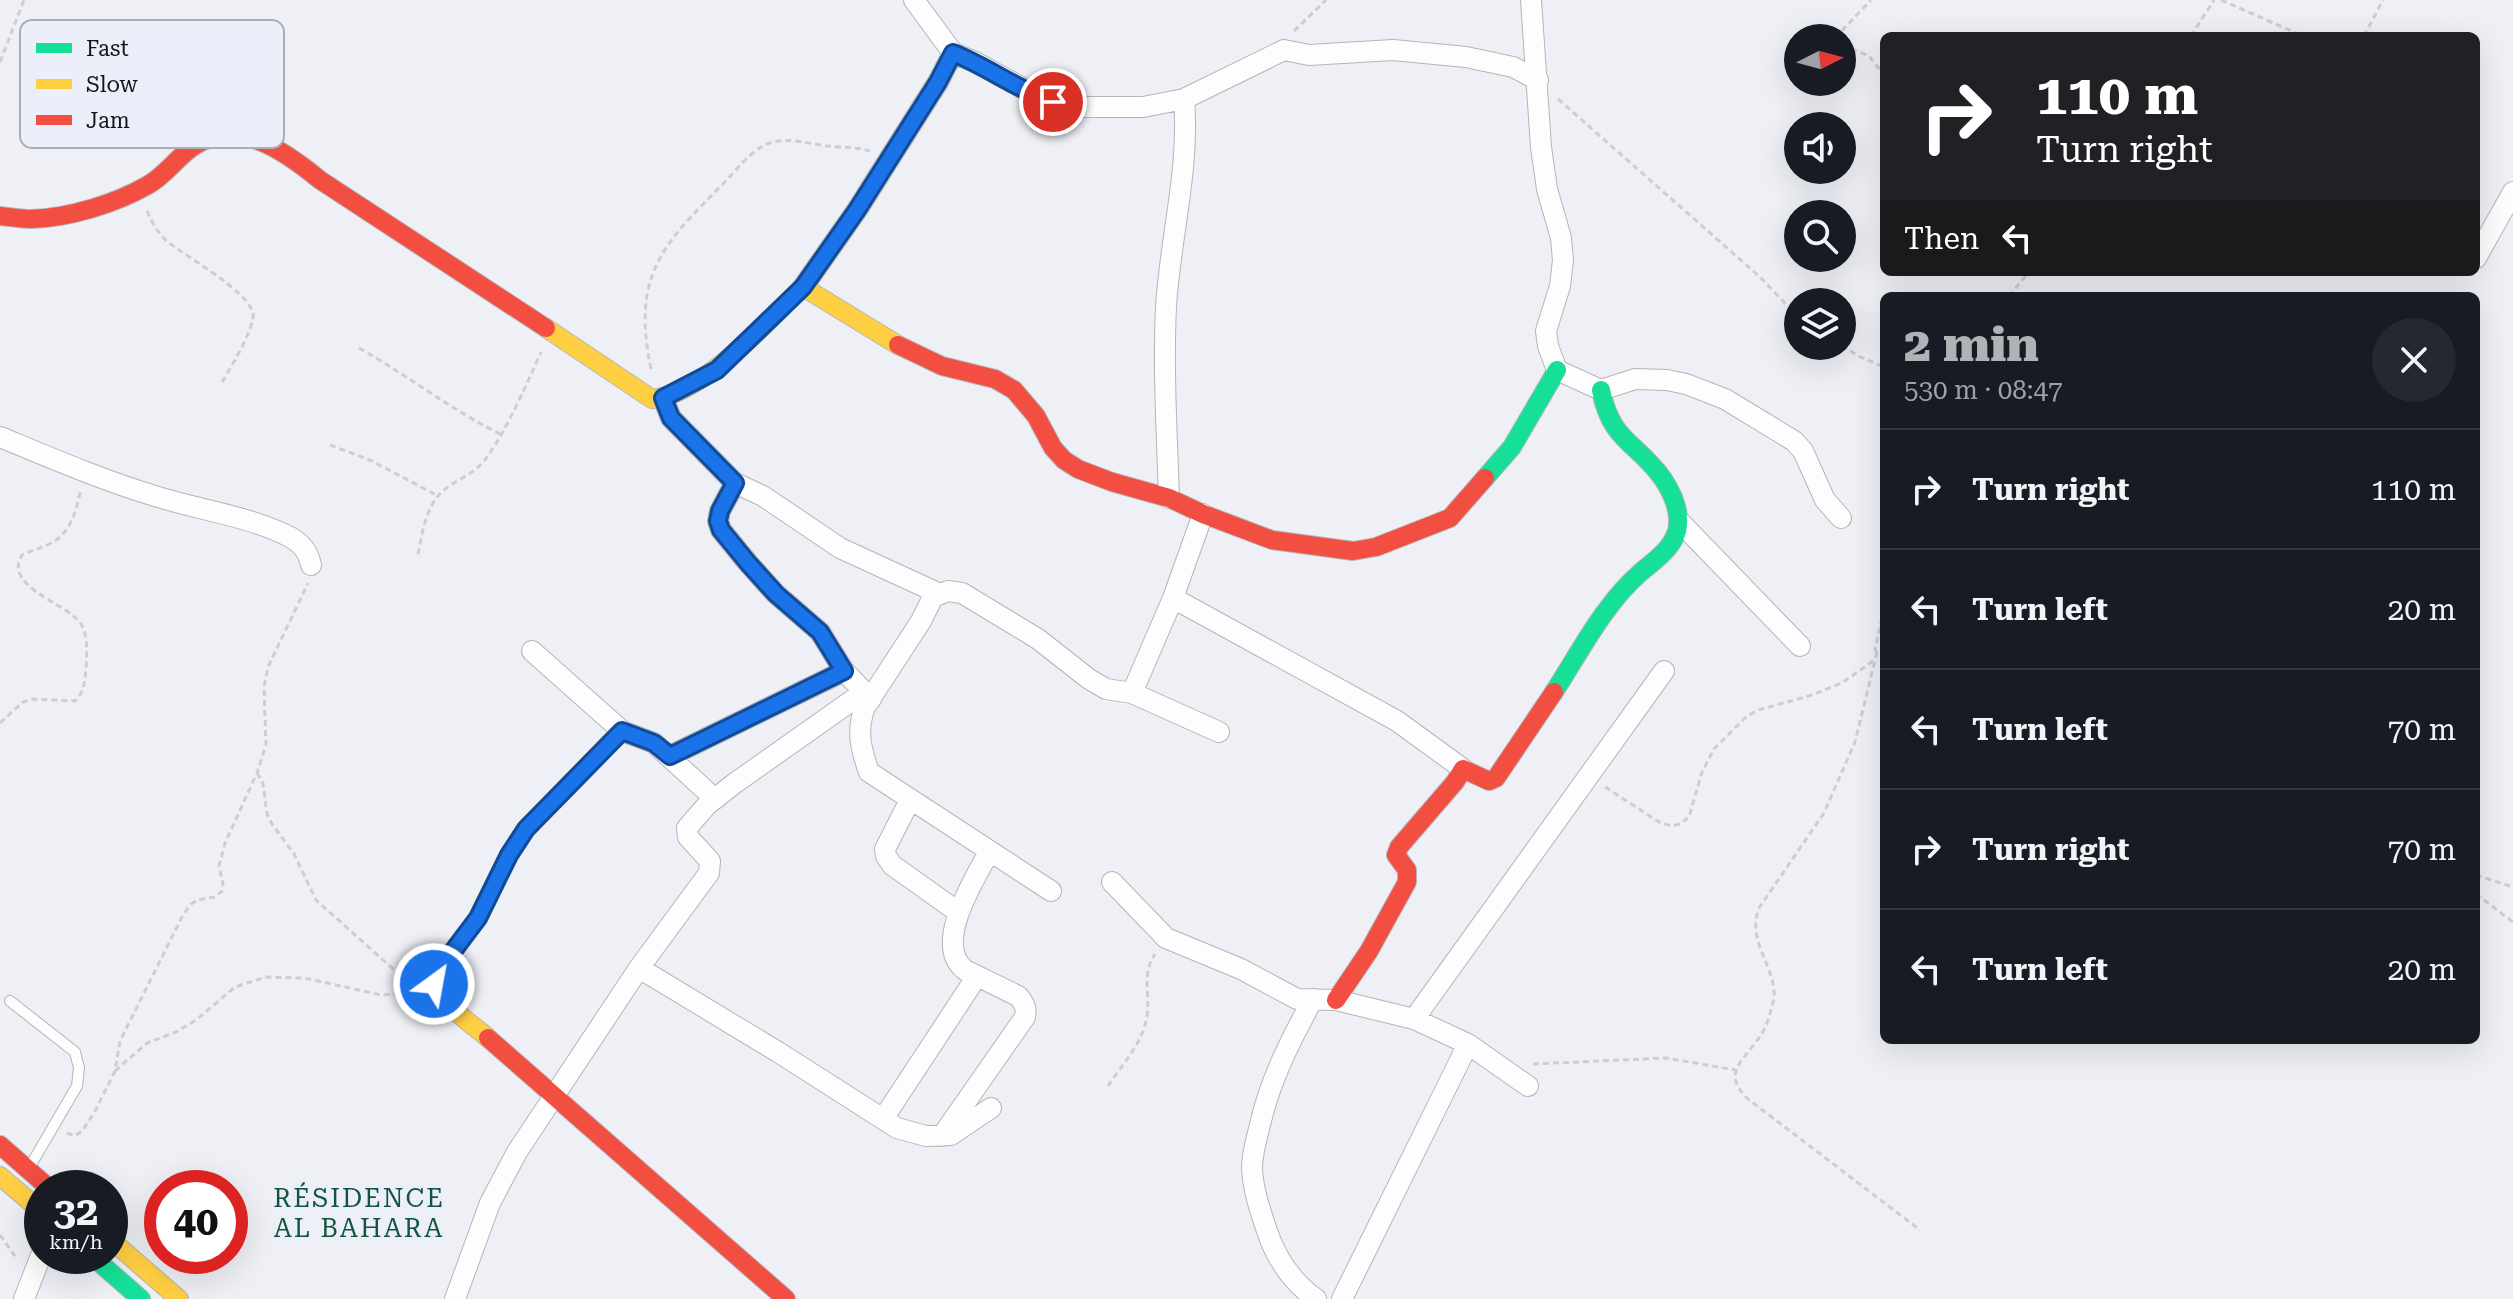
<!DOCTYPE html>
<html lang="en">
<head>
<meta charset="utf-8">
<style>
  :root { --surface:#171b24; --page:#242831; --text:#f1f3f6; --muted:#9ea1a6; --line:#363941; --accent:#b0b2b5 }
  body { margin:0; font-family:"Roboto Serif",serif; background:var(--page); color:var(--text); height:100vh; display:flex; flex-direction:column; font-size:30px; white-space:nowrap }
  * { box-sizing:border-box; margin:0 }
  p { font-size:26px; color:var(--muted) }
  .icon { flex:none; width:44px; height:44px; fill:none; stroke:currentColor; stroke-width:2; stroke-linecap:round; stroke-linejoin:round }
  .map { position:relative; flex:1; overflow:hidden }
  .panel { position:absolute; left:1880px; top:292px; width:600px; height:752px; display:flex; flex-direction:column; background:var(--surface); border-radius:12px; box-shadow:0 8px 32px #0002 }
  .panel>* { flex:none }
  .hud { position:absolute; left:1880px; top:32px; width:600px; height:244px; border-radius:12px; box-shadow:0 8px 32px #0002; background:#202124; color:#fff; overflow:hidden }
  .needle { width:52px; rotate:84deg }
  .tools { position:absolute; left:1784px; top:24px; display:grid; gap:16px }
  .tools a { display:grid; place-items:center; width:72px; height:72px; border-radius:50%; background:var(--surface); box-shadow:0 8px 32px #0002; font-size:40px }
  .speed { position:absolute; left:24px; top:1170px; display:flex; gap:16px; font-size:40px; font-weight:700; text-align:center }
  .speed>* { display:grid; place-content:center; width:104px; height:104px; border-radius:50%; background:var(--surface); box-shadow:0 8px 32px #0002; line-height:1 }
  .speed small { font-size:20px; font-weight:400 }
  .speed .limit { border:12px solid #d22; background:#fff; color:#111 }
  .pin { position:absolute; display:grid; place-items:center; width:68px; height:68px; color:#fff; margin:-34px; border:4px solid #fff; border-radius:50%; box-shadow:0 2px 8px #0007 }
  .me { position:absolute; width:88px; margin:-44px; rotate:32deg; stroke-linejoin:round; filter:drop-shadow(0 0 6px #0008) }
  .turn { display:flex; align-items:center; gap:28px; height:168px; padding:0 24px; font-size:36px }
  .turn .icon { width:104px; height:104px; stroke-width:2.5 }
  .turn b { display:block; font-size:56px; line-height:68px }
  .then { display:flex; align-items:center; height:76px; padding:0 24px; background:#0003; gap:16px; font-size:30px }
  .round { display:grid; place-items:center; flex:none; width:84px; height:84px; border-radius:42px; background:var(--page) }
  .summary { display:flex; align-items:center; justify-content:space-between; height:136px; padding:0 24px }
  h1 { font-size:48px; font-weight:800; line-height:60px; color:var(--accent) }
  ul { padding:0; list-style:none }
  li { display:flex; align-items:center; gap:24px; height:120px; padding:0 24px; border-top:2px solid var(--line) }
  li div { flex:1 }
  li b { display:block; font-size:30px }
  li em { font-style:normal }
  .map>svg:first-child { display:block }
</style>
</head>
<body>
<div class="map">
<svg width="2513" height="1299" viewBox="0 0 2513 1299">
  <rect width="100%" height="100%" fill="#eff0f6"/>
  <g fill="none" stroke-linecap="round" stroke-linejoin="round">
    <g stroke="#b4b5b9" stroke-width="12">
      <path id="lane" d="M10 1001 75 1052 79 1068 77 1086 29 1168"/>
    </g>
    <g stroke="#b4b5b9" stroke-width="22">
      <path id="street" d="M914 0 953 53 975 62 1039 97 1071 107H1143L1184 99 1284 50 1309 55 1393 50 1466 57 1513 67 1538 80
        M1531 0 1541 147 1547 189 1561 238 1563 260 1560 286 1546 331 1548 346 1557 370 1601 390 1635 379 1667 380 1686 384 1725 399 1794 441 1803 451 1825 500 1841 518
        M2476 258 2513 192
        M803 287 857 210 938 82 953 53
        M663 398 671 418 735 483 763 496 840 548 940 594
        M0 437C51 458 102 480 155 496 199 510 249 516 290 537 302 544 308 551 311 565
        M735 483 720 511 718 521 721 530 748 563 776 594 820 632 844 671 871 699
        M1169 498C1167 435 1163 371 1166 307 1170 238 1190 169 1184 99
        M1680 522 1800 646
        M1173 598 1397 721 1463 769
        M532 651 622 731 654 743 715 799
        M1132 693 1173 598 1203 514
        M670 756 844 671
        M910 800 885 849 886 856 892 865 958 912
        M1112 882 1166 938 1241 969 1297 999 1336 1000 1414 1019 1468 1044 1528 1086
        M1051 891 869 772C861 750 856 730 865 707L921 621 933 597 948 591 962 593 1038 639 1089 679 1106 689 1132 693 1219 732
        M639 968 778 1052 897 1128 926 1136 951 1135 991 1108
        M1313 999C1290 1041 1269 1082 1259 1129 1256 1140 1253 1153 1252 1165 1252 1187 1260 1210 1267 1231 1276 1258 1292 1282 1316 1299
        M1414 1019 1664 671
        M883 1119 977 976
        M942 1136 1025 1017C1027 1008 1024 1003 1018 996L965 970C932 944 975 879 989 852
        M24 1299 42 1253
        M455 1299 490 1203 517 1152 639 968 709 873 710 861 688 837 687 828 707 805 735 783 864 692
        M1342 1299 1468 1044"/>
    </g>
    <g stroke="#b4b5b9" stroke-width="20">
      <path id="fast" d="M1485 478 1512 447 1557 370
        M1554 692C1580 652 1604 604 1641 572 1654 561 1672 549 1677 531 1681 513 1673 494 1663 479 1637 442 1611 442 1601 390
        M92 1256 141 1299"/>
    </g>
    <g stroke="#b4b5b9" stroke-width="20">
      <path id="slow" d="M546 328 652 399C704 394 766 322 803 287L898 345
        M488 1038C471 1023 432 999 435 975L478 918 509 855 526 829 622 731
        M0 1176 42 1212
        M110 1239 179 1299"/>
    </g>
    <g stroke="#b4b5b9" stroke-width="20">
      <path id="jam" d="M0 216C10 217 21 219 31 219 68 218 115 204 148 185 166 175 177 157 194 146 238 117 286 152 320 180L546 328
        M898 345 942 366 995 379 1014 390 1036 416 1053 448 1064 460 1078 469 1112 482 1169 498 1203 514 1272 540 1353 551 1376 547 1450 518 1485 478
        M1336 1000 1369 951 1407 882V870L1396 855 1399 847 1455 782 1463 769 1489 781 1496 778 1554 692
        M488 1038 786 1299
        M0 1145 49 1188"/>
    </g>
    <path stroke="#cdced0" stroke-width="3" stroke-dasharray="6 4" stroke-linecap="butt" d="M2221 0 2303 36
      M1294 31 1326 0
      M2191 36 2214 0
      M2364 36 2383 0
      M1835 38 1871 0
      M1842 45 1869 56 1884 75
      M0 62 24 0
      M1558 99 1760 277 1798 317
      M147 211C152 222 158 234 168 242 185 256 248 291 253 313 256 326 228 373 220 385
      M2009 296 2029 272
      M1842 345 1858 356 1884 367
      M359 348C407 375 450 409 500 434
      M651 369C632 277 660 247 722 185 735 172 749 152 767 144 786 136 809 144 828 146 845 148 852 146 870 151
      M330 445 370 460 438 496
      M418 554C423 530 426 502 448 487 462 477 477 472 487 457 507 429 527 384 541 352
      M1884 608 1875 650 1877 652 1884 649
      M1877 652 1855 742 1824 813 1759 908C1747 940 1772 962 1774 991 1775 997 1773 1003 1771 1009 1769 1019 1765 1030 1759 1038 1743 1061 1721 1073 1748 1099L1920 1230
      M0 723 23 702 33 699 75 701C85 691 85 680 86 667 87 654 88 635 81 624 69 604 2 587 22 555 30 551 38 549 47 545 71 535 75 513 81 490
      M257 773 263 783 267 814 272 824 294 854 316 900 410 984
      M1605 787 1659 822 1672 826 1680 824 1689 817 1702 772 1714 749 1747 716 1758 710 1809 696 1842 683 1876 659
      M2476 875 2513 887
      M2476 894 2513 922
      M1533 1064 1666 1058 1736 1070
      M115 1071 147 1043 176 1032 196 1020 235 987 266 977 305 978 381 995 398 994 411 990
      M1108 1086C1121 1066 1141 1045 1146 1021 1152 996 1140 977 1155 954
      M67 1133 75 1136 82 1131 94 1113 115 1071 120 1041 182 917 190 905 197 900 215 897 222 891 223 884 219 866 225 843 257 773 266 745 264 687 268 667 308 583
      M0 1235 17 1259"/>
    <use href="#lane" stroke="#fdfdfe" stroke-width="10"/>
    <use href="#street" stroke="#fdfdfe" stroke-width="20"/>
    <use href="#fast" stroke="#16e098" stroke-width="18"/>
    <use href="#slow" stroke="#ffcf43" stroke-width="18"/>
    <use href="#jam" stroke="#f24e42" stroke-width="18"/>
  </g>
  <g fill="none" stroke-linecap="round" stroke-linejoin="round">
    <g stroke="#114b97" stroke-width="20">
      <path id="route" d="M434 984 435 975 478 918 509 855 526 829 622 731 654 743 670 756 844 671 820 632 776 594 748 563 721 530 718 521 720 511 735 483 671 418 663 398 717 370 803 287 857 210 938 82 953 53C988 67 1018 90 1053 102"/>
    </g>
    <use href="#route" stroke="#1a73e8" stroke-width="14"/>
  </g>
  <g text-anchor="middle" stroke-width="8" stroke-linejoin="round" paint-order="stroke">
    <g font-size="26" letter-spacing="2" fill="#11563b" stroke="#eceff9">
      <text x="359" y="1207">RÉSIDENCE<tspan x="359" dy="30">AL BAHARA</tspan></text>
    </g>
  </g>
  <rect x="20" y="20" width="264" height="128" rx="12" fill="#eceff9" stroke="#acaeb6" stroke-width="2"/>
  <rect x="36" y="43" width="36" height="10" fill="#16e098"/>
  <rect x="36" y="79" width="36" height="10" fill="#ffcf43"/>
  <rect x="36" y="115" width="36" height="10" fill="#f24e42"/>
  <g font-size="22" fill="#151619">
    <text x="86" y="56">Fast</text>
    <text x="86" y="92">Slow</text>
    <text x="86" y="128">Jam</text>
  </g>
</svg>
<div class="tools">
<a><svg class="needle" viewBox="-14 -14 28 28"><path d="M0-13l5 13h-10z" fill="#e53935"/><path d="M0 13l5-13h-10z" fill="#9ea1a6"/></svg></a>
<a><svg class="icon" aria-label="sound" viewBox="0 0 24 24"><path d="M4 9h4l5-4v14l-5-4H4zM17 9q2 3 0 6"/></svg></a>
<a><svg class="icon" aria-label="search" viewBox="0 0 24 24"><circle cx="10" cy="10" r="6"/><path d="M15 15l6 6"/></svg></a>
<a><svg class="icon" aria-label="layers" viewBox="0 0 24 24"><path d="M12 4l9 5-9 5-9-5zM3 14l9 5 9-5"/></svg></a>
</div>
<div class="speed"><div>32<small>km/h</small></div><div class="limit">40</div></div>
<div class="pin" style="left:1053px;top:102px;background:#d93025"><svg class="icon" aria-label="arrive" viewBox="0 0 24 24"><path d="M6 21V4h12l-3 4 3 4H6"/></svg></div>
<svg class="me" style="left:434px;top:984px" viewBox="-20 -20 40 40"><circle r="17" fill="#1a73e8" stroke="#fff" stroke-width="3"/><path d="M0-11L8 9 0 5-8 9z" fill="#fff"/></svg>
<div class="hud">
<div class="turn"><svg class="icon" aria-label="right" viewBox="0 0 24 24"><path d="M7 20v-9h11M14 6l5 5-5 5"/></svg><div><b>110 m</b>Turn right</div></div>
<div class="then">Then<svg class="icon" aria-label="left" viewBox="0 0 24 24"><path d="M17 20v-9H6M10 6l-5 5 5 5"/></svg></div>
</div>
<section class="panel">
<div class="summary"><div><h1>2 min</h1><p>530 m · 08:47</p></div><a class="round"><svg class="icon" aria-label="close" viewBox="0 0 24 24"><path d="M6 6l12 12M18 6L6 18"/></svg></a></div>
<ul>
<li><svg class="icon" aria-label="right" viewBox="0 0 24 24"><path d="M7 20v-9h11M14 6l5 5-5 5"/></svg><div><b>Turn right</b></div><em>110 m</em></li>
<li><svg class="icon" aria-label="left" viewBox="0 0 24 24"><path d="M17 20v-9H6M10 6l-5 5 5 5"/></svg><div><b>Turn left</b></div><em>20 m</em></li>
<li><svg class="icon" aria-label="left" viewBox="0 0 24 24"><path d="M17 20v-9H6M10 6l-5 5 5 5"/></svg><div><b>Turn left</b></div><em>70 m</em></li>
<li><svg class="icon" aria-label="right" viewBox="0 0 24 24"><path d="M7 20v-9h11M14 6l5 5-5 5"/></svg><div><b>Turn right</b></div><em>70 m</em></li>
<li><svg class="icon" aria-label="left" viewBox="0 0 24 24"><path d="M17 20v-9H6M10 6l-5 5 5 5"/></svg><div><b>Turn left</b></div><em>20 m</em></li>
</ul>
</section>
</div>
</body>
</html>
